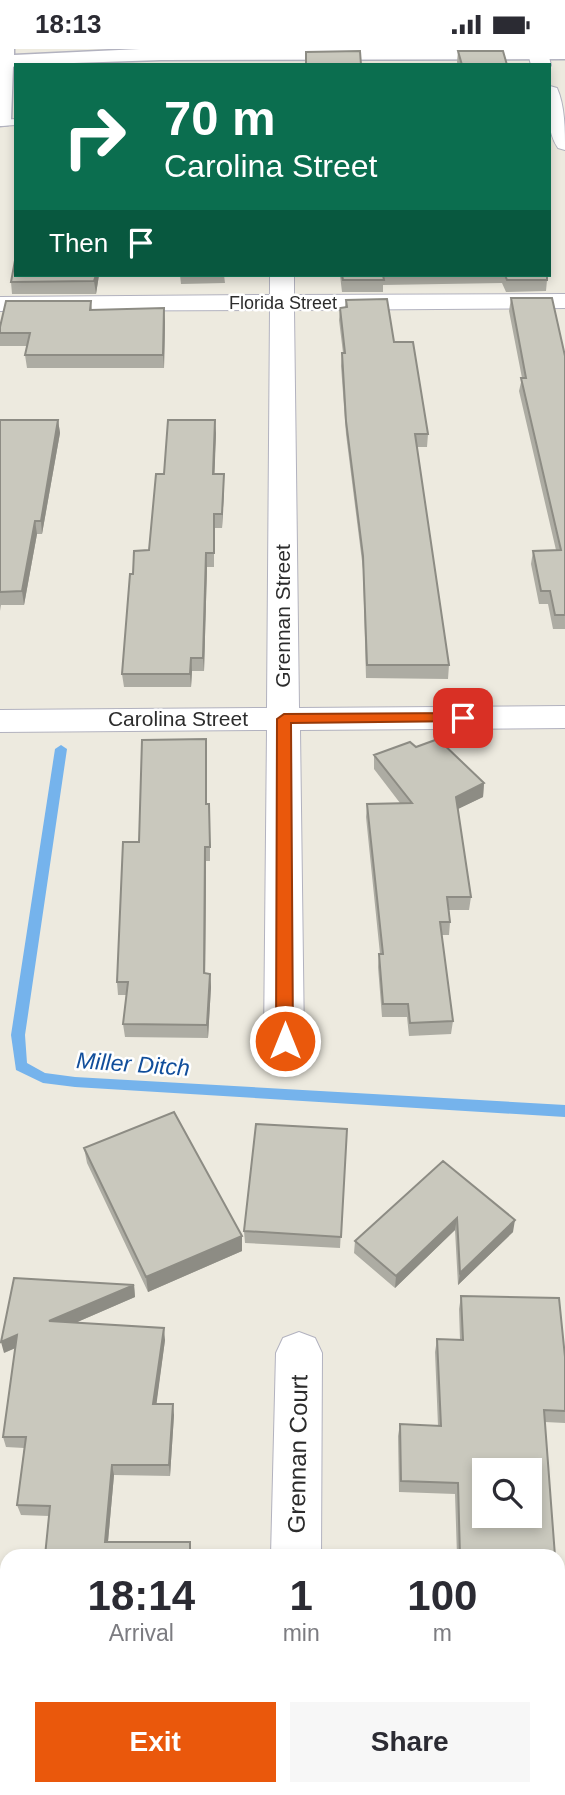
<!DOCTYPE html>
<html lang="en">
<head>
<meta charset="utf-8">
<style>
  :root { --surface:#fff; --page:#f7f7f7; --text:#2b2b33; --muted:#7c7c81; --accent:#ea580c }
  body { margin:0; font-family:Helvetica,sans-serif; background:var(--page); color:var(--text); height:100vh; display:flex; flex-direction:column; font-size:26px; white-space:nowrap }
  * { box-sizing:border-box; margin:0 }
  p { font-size:23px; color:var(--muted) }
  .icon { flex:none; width:38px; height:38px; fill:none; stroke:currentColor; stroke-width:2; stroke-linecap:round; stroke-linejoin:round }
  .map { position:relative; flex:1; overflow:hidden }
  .side { position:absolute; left:0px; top:1500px; width:565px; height:247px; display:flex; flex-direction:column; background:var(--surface); border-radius:21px 21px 0 0; box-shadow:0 4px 10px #0003 }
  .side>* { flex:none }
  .top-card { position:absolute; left:14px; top:14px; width:537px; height:214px; border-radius:0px; box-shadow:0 4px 10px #0003; background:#0b6e4f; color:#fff; overflow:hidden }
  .controls { position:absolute; left:472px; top:1409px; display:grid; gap:14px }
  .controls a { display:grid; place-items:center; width:70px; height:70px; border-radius:0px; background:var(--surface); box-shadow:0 4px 10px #0003; font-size:35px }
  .pin { position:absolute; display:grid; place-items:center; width:60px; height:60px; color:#fff; margin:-30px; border-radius:14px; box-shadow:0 4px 10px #0006 }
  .me { position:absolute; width:77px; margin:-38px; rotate:0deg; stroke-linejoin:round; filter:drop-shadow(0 0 5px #0008) }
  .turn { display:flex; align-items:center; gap:24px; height:147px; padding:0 35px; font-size:32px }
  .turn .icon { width:91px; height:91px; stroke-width:2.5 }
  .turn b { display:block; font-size:49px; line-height:60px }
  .then { display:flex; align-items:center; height:66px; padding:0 35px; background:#0003; gap:14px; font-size:26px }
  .eta { display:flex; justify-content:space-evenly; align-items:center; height:119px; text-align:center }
  .eta b { font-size:42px; font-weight:700; line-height:49px }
  .button { display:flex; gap:14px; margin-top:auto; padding:14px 35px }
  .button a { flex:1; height:80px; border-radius:0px; background:var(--accent); color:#fff; font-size:28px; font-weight:700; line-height:80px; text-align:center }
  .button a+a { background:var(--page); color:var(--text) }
  .status { display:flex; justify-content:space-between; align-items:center; height:49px; padding:0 35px; background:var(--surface); direction:ltr }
  .status svg { height:19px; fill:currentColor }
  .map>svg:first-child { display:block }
</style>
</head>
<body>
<div class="status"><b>18:13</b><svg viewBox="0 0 49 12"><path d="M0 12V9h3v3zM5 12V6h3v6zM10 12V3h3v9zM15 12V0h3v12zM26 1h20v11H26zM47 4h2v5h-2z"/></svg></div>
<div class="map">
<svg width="565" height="1746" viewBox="0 0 565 1746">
  <rect width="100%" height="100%" fill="#edeadf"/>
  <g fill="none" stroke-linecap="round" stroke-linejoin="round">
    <path fill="#75b3ec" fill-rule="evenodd" d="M61 696 67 700 25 986 27 1014 45 1024 75 1028 565 1056V1068L75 1038 43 1034 16 1021 11 986 55 700Z"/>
    <g stroke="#b2b2bf" stroke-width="2">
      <path id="lane" d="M16 70V76L0 77V71Z"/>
    </g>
    <g stroke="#b2b2bf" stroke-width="2">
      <path id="street" d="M527 0H547L551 16 550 18 531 16Z
        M550 37 557 39C565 57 565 81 565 101L558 99C546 82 548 56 550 37Z
        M270 226H294V246L565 245V259L294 261 299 659 565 657V679L300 681 304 992 298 1003 284 1008 270 1003 264 992 267 681 0 683V661L267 659 270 261 0 262V248L270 246Z
        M299 1283 315 1289 322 1304 321 1507H271L276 1304 283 1289Z
        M0 1681H7V1735H0Z
        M403 1740H543L546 1746H405Z"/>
    </g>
    <g stroke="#b2b2bf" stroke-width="3">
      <path id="secondary" d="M0 0H14V6L140 0H565V10L161 11 16 16 13 18 11 71 8 76 0 77Z"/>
    </g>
    <use href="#lane" fill="#fff" fill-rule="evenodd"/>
    <use href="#street" fill="#fff" fill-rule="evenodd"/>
    <use href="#secondary" fill="#fff" fill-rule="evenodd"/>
  </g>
  <path fill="#adaca3" d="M458 2 507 16H458L457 13Z
    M16 226H99L96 245H12L11 233Z
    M180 226H224L225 234 181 235Z
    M340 226H547V231L546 242 506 243 502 234 383 236V243H342Z
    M511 249 565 307V580H553L548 555H539L531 515 533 502 556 501 519 342 522 329 509 262Z
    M346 251 394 293 428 385 427 398H417L449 616 448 630 366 629 363 520 346 385 341 317 342 304H343L339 271 340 259 345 258Z
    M91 252 92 261 165 272 164 319H27L25 306 27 297H0V278Z
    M0 371H58L60 384 42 485H37L24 556H1L0 562Z
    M216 384 214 425 224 439 222 479H214V518H207L204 622H192L191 638H124L122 625 133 525 149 501 164 425Z
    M206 690V755L210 768V812H206L205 925H210L211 938 208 989 125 988 123 975 126 946H118L117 933Z
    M416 698 484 734 483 748 457 760 471 848 469 861H449L450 873 449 886H442L453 972 451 985 409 987 407 968H382L378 918 379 905H380L366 768 367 755 400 754 374 720V706Z
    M347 1080 340 1199 245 1194 244 1182Z
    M84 1099 242 1187V1202L148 1243 87 1114Z
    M443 1112 513 1183 458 1236 455 1181 395 1239 354 1204 355 1192Z
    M134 1236 135 1248 75 1274 165 1291 156 1355 174 1366 170 1427 114 1426 108 1493 192 1503 45 1507 49 1467 21 1466 17 1456 24 1399 6 1398 3 1388 15 1299 4 1304Z
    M461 1247 565 1308V1374L545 1373 555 1507H457L455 1445 399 1443 398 1387 400 1375 438 1377 435 1303 437 1290 460 1291 459 1260Z
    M558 1542 559 1552H565V1632H558Z"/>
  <path fill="#8d8c84" d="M96 226H99L96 245 94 232Z
    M164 259 165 272 164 319 163 306Z
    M58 371 60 384 42 485 41 472Z
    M215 371 216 384 214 439 213 425Z
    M224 425V439L222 479V465Z
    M35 472 37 485 24 556 22 542Z
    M206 504 207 518 204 622 203 609Z
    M191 609 192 622 191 638 190 625Z
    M484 734 483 748 454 762 456 748Z
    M205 798 206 812 205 937 204 924Z
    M210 925 211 938 208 989 207 976Z
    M457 1169 455 1181 395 1239 396 1227Z
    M515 1171 513 1183 458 1236 460 1224Z
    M242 1187V1202L148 1243 146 1228Z
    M134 1236 135 1248 52 1284 49 1272Z
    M164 1279 165 1291 155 1366 153 1355Z
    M17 1286 20 1297 4 1304 1 1293Z
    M173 1355 174 1366 170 1427 169 1416Z
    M112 1416 114 1426 107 1503 105 1493Z"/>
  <path fill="#c9c8bd" stroke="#8d8c84" stroke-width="2" fill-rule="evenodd" d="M360 2 361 16H306V3Z
    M458 2H503L507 16H462Z
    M16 206V226H96L94 232 11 233Z
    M342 226H383L384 231H343Z
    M505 226H547V231H507Z
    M511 249H552L565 307V566H555L550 542H541L533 502 561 501 521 329H526Z
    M387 250 394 293H413L428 385H415L449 616H367L363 507 346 372 342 304H345L340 259 347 258 346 251Z
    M6 252H91L90 261 164 259 163 306H25L30 284H0V278Z
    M0 371H58L41 472H35L22 542 0 543Z
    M168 371H215L213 425H224L222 465H214V504H206L203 609H191L190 625H122L130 525H133L134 502 149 501 156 425H164Z
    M206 690V755H209L210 798H205L204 924 210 925 207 976 123 975 128 933H117L123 793H139L142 691Z
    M438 690 484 734 456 748 471 848H447L450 873H440L453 972 410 974 408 955H383L379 905H383L367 755 412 754 374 706 410 693 416 698Z
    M174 1063 242 1187 146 1228 84 1099Z
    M256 1075 347 1080 341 1188 244 1182Z
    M443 1112 515 1171 460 1224 457 1169 396 1227 355 1192Z
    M14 1229 134 1236 49 1272 164 1279 153 1355H173L169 1416H112L105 1493H190V1507H45L50 1457 17 1456 26 1388H3L17 1286 1 1293Z
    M461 1247 559 1249 565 1308V1362L544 1361 555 1507H460L458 1434 401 1432 400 1375 441 1377 437 1290 463 1291ZM485 1421H530V1466H485Z
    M558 1542 559 1552H565V1622H558Z"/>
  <path fill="#ea580c" stroke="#983908" stroke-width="2" d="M463 664 470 669 468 672 291 674 293 992 291 997H279L276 992 277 670 284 665Z"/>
  <g text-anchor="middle" stroke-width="5" stroke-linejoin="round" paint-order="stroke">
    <g font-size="18" fill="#2c2c2c" stroke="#fff">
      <text x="283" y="260">Florida Street</text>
    </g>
    <g font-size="21" fill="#2c2c2c" stroke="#fff">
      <text transform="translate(283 567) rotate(-90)" y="7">Grennan Street</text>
      <text x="178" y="677">Carolina Street</text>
    </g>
    <g font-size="23" font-style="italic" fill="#114e9b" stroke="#fff">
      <text transform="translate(133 1015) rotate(4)" y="8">Miller Ditch</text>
    </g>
    <g font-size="24" fill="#2c2c2c" stroke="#fff">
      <text transform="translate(298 1405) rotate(-89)" y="8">Grennan Court</text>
    </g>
  </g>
</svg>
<div class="controls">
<a><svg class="icon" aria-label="search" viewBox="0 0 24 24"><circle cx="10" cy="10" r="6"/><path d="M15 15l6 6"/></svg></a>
</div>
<div class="pin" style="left:463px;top:669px;background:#d93025"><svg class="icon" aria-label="arrive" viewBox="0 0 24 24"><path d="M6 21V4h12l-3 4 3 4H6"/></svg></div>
<svg class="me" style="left:285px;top:992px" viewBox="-20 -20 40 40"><circle r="17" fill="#ea580c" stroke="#fff" stroke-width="3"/><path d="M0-11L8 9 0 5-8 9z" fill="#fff"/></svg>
<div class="top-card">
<div class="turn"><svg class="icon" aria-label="right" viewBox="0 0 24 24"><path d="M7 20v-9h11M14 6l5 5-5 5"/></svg><div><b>70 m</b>Carolina Street</div></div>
<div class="then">Then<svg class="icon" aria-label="arrive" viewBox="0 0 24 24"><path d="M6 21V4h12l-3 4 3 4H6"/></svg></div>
</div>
<section class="side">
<div class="eta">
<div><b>18:14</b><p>Arrival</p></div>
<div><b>1</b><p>min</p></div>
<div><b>100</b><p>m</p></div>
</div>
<div class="button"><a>Exit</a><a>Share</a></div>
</section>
</div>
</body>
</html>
